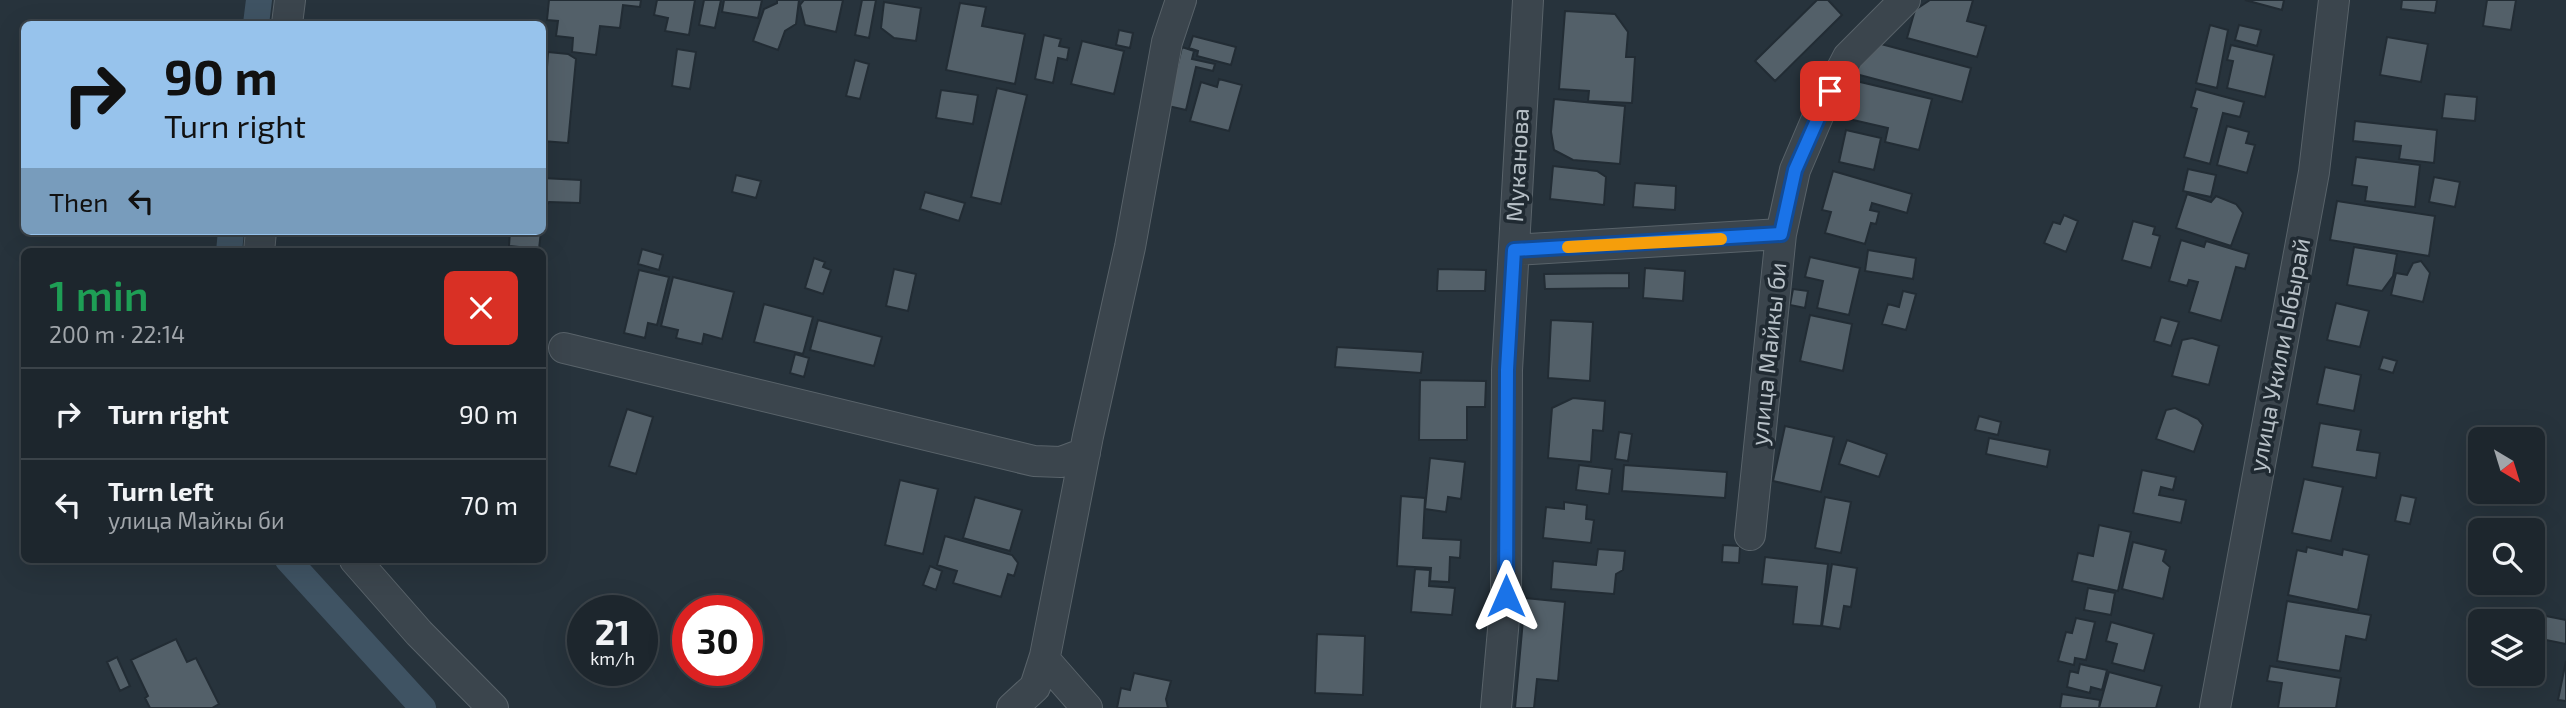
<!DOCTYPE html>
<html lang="en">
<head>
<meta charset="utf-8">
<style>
  :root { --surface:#1d262d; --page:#2a3239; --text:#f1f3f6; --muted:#a0a5aa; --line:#3b4349 }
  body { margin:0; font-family:"Exo 2",sans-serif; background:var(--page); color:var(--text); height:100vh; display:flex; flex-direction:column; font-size:26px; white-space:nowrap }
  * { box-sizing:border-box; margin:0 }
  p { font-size:23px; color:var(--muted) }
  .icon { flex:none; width:38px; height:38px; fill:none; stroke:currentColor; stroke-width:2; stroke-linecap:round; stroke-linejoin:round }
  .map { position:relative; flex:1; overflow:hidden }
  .details { position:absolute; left:21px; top:248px; width:525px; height:315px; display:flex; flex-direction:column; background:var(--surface); border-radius:10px; box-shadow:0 7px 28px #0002,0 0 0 2px var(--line) }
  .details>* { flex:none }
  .banner { position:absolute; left:21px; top:21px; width:525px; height:214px; border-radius:10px; box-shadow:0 7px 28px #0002,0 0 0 2px var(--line); background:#97c3ec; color:#111; overflow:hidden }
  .needle { width:46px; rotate:142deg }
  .controls { position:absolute; left:2468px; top:427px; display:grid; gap:14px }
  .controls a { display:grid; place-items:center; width:77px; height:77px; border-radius:10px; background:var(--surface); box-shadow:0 7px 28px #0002,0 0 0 2px var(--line); font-size:35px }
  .speed { position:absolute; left:567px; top:595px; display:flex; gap:14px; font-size:35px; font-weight:700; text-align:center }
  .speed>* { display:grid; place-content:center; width:91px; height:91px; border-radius:50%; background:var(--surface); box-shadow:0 7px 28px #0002,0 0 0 2px var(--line); line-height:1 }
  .speed small { font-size:18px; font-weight:400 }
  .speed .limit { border:10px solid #d22; background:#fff; color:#111 }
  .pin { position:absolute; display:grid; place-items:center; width:60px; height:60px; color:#fff; margin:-30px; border-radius:14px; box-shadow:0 4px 10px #0006 }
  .me { position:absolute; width:77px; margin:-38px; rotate:0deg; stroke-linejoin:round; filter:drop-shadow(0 0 5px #0008) }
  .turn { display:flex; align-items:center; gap:24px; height:147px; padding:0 28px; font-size:32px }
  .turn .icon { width:91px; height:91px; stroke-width:2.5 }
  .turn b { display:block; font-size:49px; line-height:60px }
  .then { display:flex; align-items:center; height:66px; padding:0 28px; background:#0003; gap:14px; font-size:26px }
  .round { display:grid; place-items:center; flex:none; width:74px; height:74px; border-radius:10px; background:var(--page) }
  .headline { display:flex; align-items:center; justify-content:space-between; height:119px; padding:0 28px }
  h1 { font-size:42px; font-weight:600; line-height:52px; color:#1e9e55 }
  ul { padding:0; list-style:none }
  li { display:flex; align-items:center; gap:21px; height:91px; padding:0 28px; border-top:2px solid var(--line) }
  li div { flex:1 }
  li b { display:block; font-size:26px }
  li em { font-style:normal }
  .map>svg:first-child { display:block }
</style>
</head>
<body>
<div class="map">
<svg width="2566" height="708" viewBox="0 0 2566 708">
  <rect width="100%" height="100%" fill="#27333c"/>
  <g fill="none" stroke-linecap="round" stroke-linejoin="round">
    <path stroke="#3f5363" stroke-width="26" d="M256 24 259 0
      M229 252 231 231
      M288 560 423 708"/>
  </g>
  <path fill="#536069" stroke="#222c34" stroke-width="2" d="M549 0H641L640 7 623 5 620 28 600 26 596 55 572 52 573 38 556 36 558 21 547 20Z
    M657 0H695L689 35 665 31 668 18 654 15Z
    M704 0H721L715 28 699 25Z
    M724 0H762L758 18 722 12Z
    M777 0H799L796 24 785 31 778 50 753 41 764 9 777 3Z
    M804 0H843L836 32 805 25 800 5Z
    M862 0H876L869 38 855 35Z
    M1817 0H1828L1842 15 1775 81 1755 61Z
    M1930 0H1973L1967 21 1986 26 1977 57 1907 38 1915 10Z
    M2245 0H2284L2282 10Z
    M2402 0H2437L2435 13 2401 9Z
    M2487 0H2516L2511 30 2483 26Z
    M884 2 921 8 916 41 894 38 881 28Z
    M960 3 986 7 982 26 1025 34 1015 84 946 70Z
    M1565 11 1615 14 1628 32 1626 57H1635L1632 103 1588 101 1589 91 1559 89Z
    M2210 25 2228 30 2217 88 2196 83Z
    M2239 25 2261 30 2257 46 2235 40Z
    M1119 30 1133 33 1130 48 1116 45Z
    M1044 35 1061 39 1059 46 1069 48 1067 60 1058 58 1053 83 1035 79Z
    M1193 36 1236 47 1231 65 1197 56 1198 51 1189 48Z
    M2387 37 2428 44 2421 82 2380 75Z
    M1082 41 1124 51 1114 94 1071 84Z
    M1881 44 1971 68 1962 102 1852 73Z
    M2231 45 2274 55 2265 97 2227 88 2233 61 2227 60Z
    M1182 47 1194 51 1192 59 1215 64 1213 71 1196 67 1186 110 1168 106Z
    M677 49 696 52 690 89 672 86Z
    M548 52 568 54 576 59 568 143 542 141Z
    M855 60 869 64 860 99 846 96Z
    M1219 79 1242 85 1229 131 1190 121 1201 82 1217 87Z
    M1856 81 1932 99 1919 150 1885 142 1888 128 1840 117 1846 92H1853Z
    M997 88 1027 95 1001 204 971 197Z
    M2196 89 2244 102 2240 117 2223 113 2210 164 2184 157 2197 109 2191 107Z
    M941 90 978 95 973 124 936 118Z
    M2445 94 2477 97 2475 121 2442 118Z
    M1554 99 1625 106 1620 164 1573 160 1554 150 1551 132Z
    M2355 121 2437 130 2434 163 2399 159 2401 146 2353 141Z
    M2227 126 2249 132 2246 143 2255 145 2247 173 2217 165Z
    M1846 130 1881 138 1874 170 1839 162Z
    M2356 157 2420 165 2415 207 2365 201 2367 187 2352 185Z
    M1553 166 1597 171 1606 177 1604 205 1550 199Z
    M2188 169 2216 175 2211 197 2183 191Z
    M1833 171 1912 194 1907 213 1872 203 1870 210 1879 212 1876 224 1871 223 1865 244 1825 233 1831 212 1822 210Z
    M736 175 761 181 756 198 732 192Z
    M2434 177 2460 182 2455 207 2429 202Z
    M542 178 581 180 580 203 549 202 544 208 542 219Z
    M1635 183 1676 186 1675 210 1633 207Z
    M925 192 965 203 959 221 920 209Z
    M2187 194 2211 202 2216 196 2236 204 2243 213 2231 246 2176 228Z
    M2337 201 2435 216 2429 256 2330 240Z
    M2064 215 2078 221 2066 252 2044 243 2053 222 2060 224Z
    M2133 221 2155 227 2153 234 2160 236 2151 268 2122 260Z
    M510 231H541L539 249 509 246Z
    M2181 240 2204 247 2206 241 2249 254 2245 269 2236 267 2221 321 2189 312 2198 282 2189 280 2187 286 2169 281Z
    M2354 247 2397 254 2393 276 2382 291 2347 285Z
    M642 249 663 255 659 270 638 264Z
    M1868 250 1916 258 1913 279 1865 271Z
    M1810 257 1860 268 1849 315 1817 308 1823 281 1805 277Z
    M814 258 825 262 823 267 831 270 823 294 805 288Z
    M2421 261 2430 273 2423 302 2391 295 2396 273 2407 275 2413 263Z
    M1645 268 1685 271 1683 301 1643 298Z
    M894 269 916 274 908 311 886 306Z
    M1438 269 1486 270 1485 291H1437Z
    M639 270 669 277 657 325 648 323 645 338 624 333Z
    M1629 273V288L1545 289 1544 274Z
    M673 277 734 292 722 339 704 334 702 344 676 338 678 330 661 326Z
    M1793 289 1808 291 1805 308 1790 305Z
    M1903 291 1916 294 1906 330 1882 324 1888 304 1899 307Z
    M2336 303 2369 311 2360 347 2327 340Z
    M764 304 813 317 803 354 754 342Z
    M1810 315 1852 324 1843 371 1800 361Z
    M2161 317 2179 322 2171 346 2154 341Z
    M818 320 882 337 874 366 810 350Z
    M1551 320 1593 322 1590 381 1548 378Z
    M2192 338 2219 346 2209 385 2172 376 2182 340Z
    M1337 347 1423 352 1421 373 1335 367Z
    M795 354 809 358 804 377 790 373Z
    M2383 357 2397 361 2393 373 2379 369Z
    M2325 367 2361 375 2354 411 2317 404Z
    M1420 380 1486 381 1485 407H1467V440H1419Z
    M1573 398 1605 401 1603 431 1593 430 1591 462 1548 458 1552 408Z
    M2175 408 2198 419 2203 425 2194 452 2156 439 2166 410Z
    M627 409 653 417 636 474 609 466Z
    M1979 416 2001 422 1998 435 1975 430Z
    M2320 423 2361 430 2357 450 2380 453 2376 478 2312 467Z
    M1785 426 1834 437 1821 492 1773 481Z
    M1619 432 1632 434 1628 461 1615 459Z
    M1989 438 2050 450 2047 467 1986 454Z
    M1847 440 1887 454 1879 477 1839 464Z
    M1430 458 1465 462 1461 499 1448 497 1446 512 1425 509Z
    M1579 465 1612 469 1609 494 1576 490Z
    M1624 465 1727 472 1725 498 1622 491Z
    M2142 470 2176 477 2173 490 2161 487 2159 495 2186 500 2181 523 2133 513Z
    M2304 479 2343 487 2331 541 2292 533Z
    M900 480 938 489 923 554 885 545Z
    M2401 495 2416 498 2410 524 2395 521Z
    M1401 496 1425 498 1423 538 1461 540 1460 558 1450 557 1449 582 1430 581 1431 568 1397 566Z
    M975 497 1022 510 1010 551 963 538Z
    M1825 497 1851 502 1841 553 1815 548Z
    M1564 502 1587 505 1586 519 1594 520 1591 543 1543 538 1546 507 1564 509Z
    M2099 525 2131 532 2118 591 2072 581 2078 553 2093 556Z
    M945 536 1012 555 1018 563 1014 576 1008 574 1001 597 953 583 957 571 937 565Z
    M2133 542 2166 550 2163 561 2170 567 2163 599 2122 589Z
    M1723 545 1740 546 1739 563 1722 562Z
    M2307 547 2342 555 2343 549 2369 555 2358 610 2288 595 2297 550 2306 552Z
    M1598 549 1625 551 1623 570 1616 574 1614 594 1551 589 1553 561 1596 565Z
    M1765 557 1828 564 1821 626 1793 624 1797 587 1762 584Z
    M1832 564 1857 568 1851 607 1844 606 1840 629 1822 626Z
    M930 566 942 571 936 590 923 585Z
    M1415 569 1430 570 1429 586 1455 588 1452 615 1411 612Z
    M2088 588 2115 593 2111 615 2084 610Z
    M1525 598 1565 602 1558 681 1537 679 1534 708H1515Z
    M2287 601 2371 615 2366 640 2346 636 2340 671 2277 661Z
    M2546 616 2566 620V644L2541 639Z
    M2076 618 2095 622 2086 660 2075 658 2074 665 2058 661 2066 632 2072 633Z
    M2111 622 2154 634 2144 671 2112 663 2117 644 2106 641Z
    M1317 634 1365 636 1363 695 1315 693Z
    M176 639 187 662 196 658 219 704 212 708H150L145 698 148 696 131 660Z
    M117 657 130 686 120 691 107 662Z
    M2566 661V701L2558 700Z
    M2080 664 2107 670 2102 690 2091 687 2090 693 2067 687 2070 671 2078 673Z
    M2270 666 2341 678 2336 708H2278L2282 683 2267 681Z
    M2109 672 2162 686 2156 708H2099Z
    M1134 673 1171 681 1166 699 1168 708H1117L1121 688 1130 690Z
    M2062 694 2100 700 2099 708H2060Z"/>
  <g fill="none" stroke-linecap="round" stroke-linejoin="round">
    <g stroke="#59636a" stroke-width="32">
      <path id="minor" d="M287 24 290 0
        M1514 250 1781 234
        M259 252 261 231
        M564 348 1034 461 1061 462 1085 453
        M1750 535 1781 234 1795 170 1821 109 1848 57 1905 0
        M355 560 419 633 493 708
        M1044 659 1087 708
        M1012 708 1035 687 1045 656 1088 436 1130 247 1167 42 1181 0
        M1496 708 1506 596 1507 370 1528 0
        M2215 708 2314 172 2334 0"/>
    </g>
    <use href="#minor" stroke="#3b454d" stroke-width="30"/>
  </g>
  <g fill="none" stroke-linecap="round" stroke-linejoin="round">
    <g stroke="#114b97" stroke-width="18">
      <path id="route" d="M1506 596 1507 370 1514 250 1781 234 1795 170 1830 91"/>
    </g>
    <use href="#route" stroke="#1a73e8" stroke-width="12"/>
    <path stroke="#f59e0b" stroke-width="12" d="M1568 247 1721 239"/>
  </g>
  <g text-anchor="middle" stroke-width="7" stroke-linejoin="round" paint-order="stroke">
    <g font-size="24" fill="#b7c0c7" stroke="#202a32">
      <text transform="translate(1518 165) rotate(-87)" y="8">Муканова</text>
      <text transform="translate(1769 354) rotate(-84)" y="8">улица Майкы би</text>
      <text transform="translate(2280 355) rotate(-79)" y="8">улица Укили Ыбырай</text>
    </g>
  </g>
</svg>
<div class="controls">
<a><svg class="needle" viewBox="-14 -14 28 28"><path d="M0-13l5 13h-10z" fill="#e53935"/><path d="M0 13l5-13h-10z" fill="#a0a5aa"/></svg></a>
<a><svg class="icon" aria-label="search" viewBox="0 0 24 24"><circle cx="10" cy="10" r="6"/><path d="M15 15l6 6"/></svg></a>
<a><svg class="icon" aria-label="layers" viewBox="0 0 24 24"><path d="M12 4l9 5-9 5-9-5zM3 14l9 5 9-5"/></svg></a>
</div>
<div class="speed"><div>21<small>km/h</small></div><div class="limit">30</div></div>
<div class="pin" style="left:1830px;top:91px;background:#d93025"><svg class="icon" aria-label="arrive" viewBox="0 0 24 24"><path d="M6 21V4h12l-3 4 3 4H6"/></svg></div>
<svg class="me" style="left:1506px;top:596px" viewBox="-20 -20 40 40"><path d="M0-17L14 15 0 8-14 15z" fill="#1a73e8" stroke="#fff" stroke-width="4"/></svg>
<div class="banner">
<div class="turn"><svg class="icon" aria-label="right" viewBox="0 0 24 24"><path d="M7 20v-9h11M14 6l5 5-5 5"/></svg><div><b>90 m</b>Turn right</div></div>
<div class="then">Then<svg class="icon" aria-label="left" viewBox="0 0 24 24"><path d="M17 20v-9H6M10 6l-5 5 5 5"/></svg></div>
</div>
<section class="details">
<div class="headline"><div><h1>1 min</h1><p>200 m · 22:14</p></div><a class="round" style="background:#d93025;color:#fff"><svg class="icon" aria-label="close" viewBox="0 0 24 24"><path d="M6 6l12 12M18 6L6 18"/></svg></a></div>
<ul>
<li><svg class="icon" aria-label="right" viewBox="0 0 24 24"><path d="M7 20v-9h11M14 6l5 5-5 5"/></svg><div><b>Turn right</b></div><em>90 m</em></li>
<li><svg class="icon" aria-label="left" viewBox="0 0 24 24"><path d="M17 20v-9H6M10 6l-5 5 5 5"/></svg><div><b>Turn left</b><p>улица Майкы би</p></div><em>70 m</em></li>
</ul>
</section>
</div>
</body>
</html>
